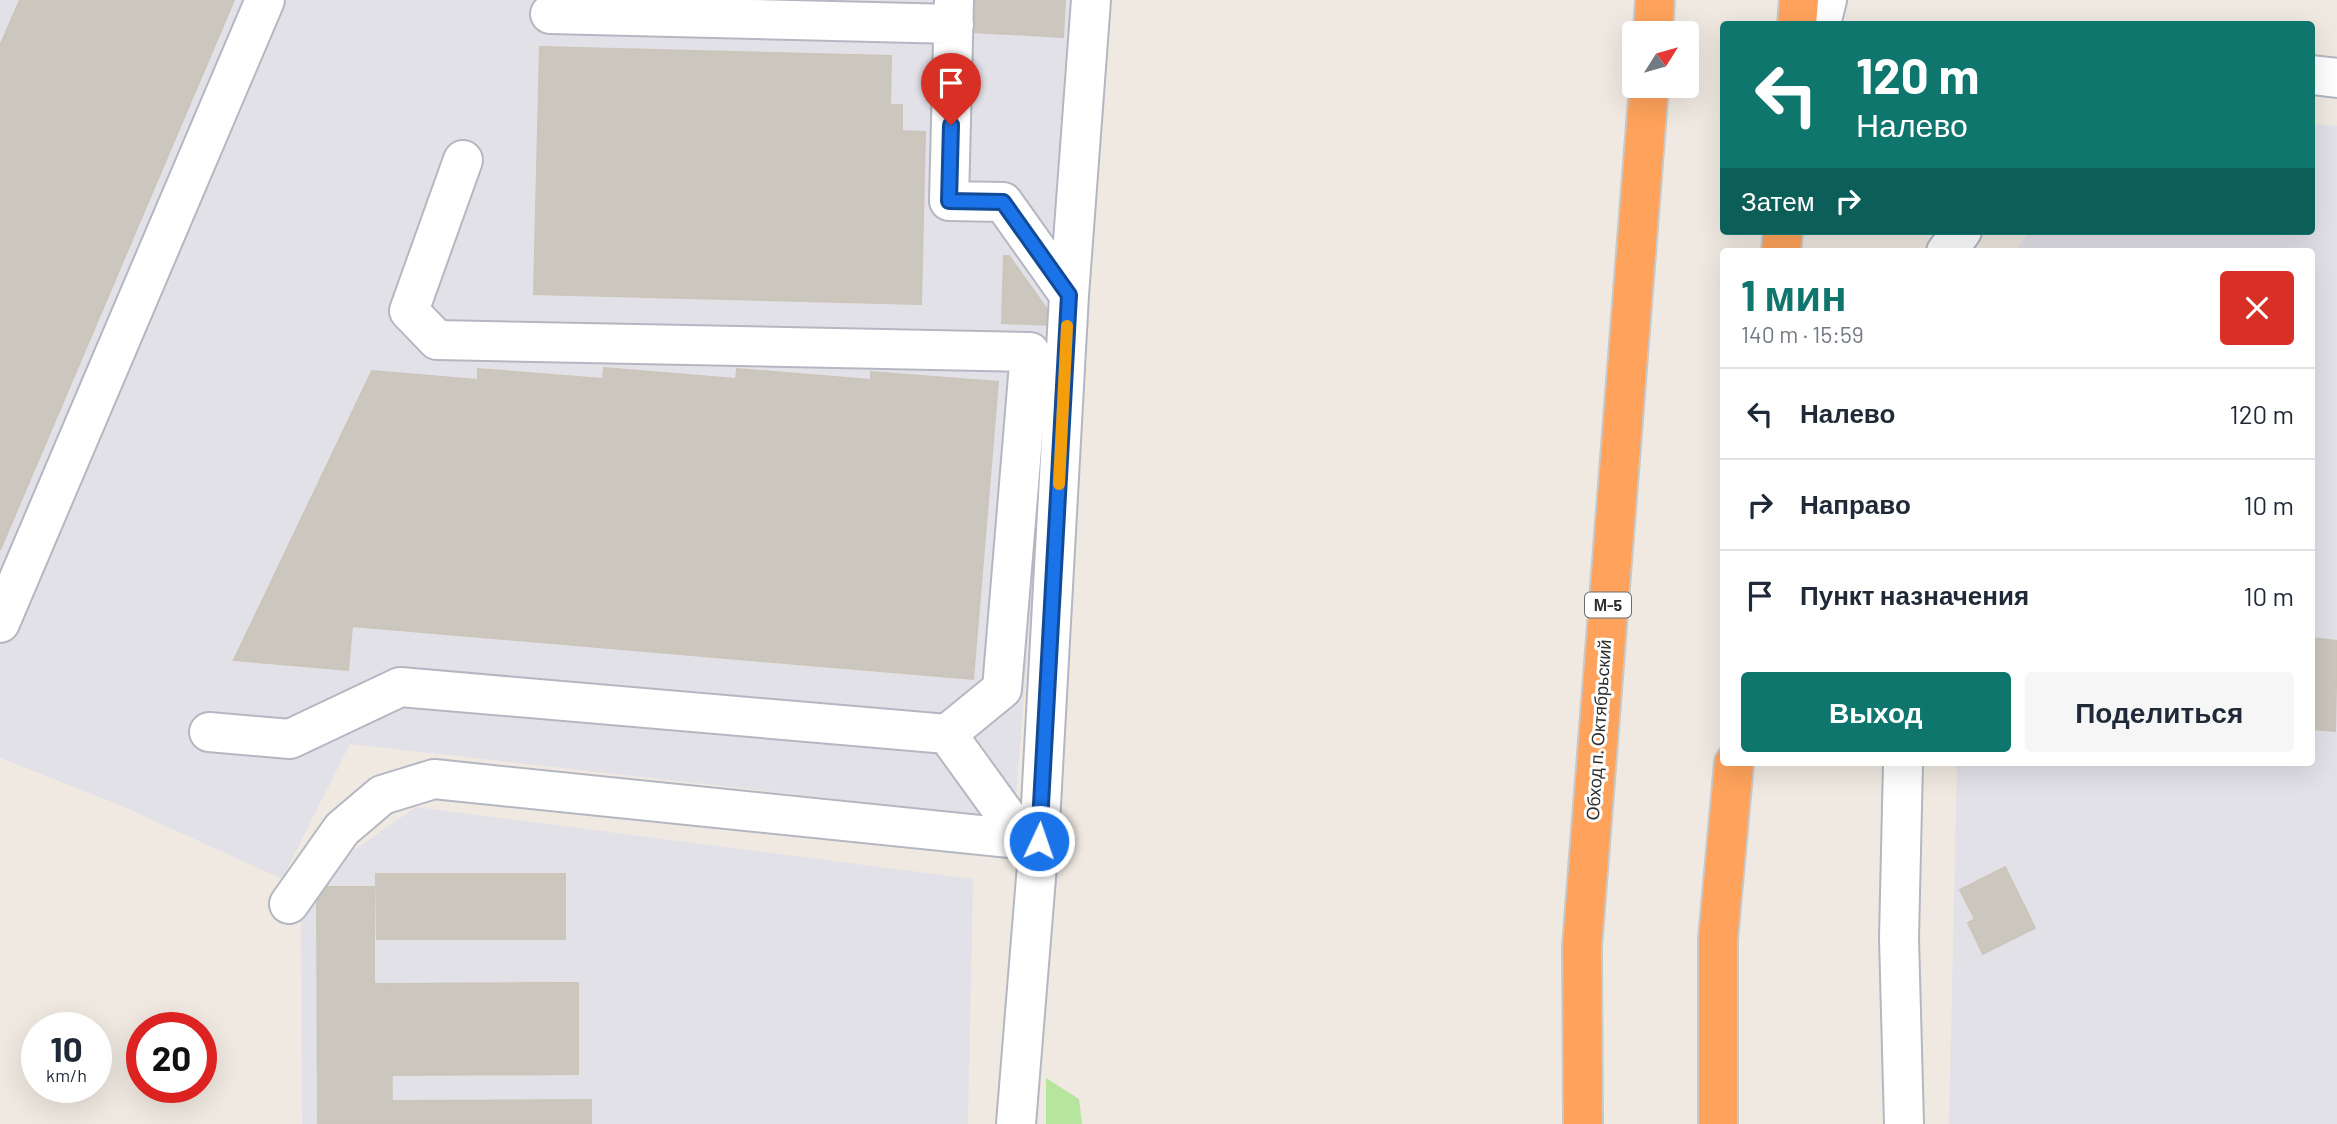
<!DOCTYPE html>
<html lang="ru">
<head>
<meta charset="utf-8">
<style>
  :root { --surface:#fff; --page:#f6f6f7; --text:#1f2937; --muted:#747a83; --line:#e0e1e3; --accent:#0f766e }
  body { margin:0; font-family:Barlow,sans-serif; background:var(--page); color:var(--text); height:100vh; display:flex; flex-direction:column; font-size:26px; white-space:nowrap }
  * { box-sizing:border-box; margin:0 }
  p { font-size:23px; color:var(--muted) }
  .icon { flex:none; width:38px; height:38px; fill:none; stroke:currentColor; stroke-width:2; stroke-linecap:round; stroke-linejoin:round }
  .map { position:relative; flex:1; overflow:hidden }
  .side { position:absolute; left:1720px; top:248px; width:595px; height:518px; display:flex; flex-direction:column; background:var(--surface); border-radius:7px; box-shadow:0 7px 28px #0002 }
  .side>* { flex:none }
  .top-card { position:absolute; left:1720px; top:21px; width:595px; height:214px; border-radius:7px; box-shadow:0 7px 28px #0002; background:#0f766e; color:#fff; overflow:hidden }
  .needle { width:46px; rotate:53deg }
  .controls { position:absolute; left:1622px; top:21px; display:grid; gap:14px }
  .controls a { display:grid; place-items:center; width:77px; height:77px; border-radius:7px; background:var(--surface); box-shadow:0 7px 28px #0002; font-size:35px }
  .speed { position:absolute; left:21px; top:1012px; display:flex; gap:14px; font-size:35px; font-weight:700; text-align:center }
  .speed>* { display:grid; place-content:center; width:91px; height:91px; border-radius:50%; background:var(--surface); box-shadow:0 7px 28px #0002; line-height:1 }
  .speed small { font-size:18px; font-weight:400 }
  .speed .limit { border:10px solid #d22; background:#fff; color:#111 }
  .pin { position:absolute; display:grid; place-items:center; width:60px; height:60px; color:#fff; margin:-72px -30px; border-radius:50% 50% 50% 0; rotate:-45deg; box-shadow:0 0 7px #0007 }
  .pin .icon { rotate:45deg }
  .me { position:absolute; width:77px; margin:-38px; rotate:3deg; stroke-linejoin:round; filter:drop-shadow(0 0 5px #0008) }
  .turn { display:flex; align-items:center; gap:24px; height:147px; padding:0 21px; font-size:32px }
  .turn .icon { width:91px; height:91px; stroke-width:2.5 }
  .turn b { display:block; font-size:49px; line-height:60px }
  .then { display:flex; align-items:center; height:66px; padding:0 21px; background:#0003; gap:14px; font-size:26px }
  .round { display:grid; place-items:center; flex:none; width:74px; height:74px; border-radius:7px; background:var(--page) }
  .overview { display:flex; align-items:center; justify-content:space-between; height:119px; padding:0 21px }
  h1 { font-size:42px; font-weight:700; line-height:52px; color:var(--accent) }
  .primary-button { display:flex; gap:14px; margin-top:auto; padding:14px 21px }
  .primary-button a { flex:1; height:80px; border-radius:7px; background:var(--accent); color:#fff; font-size:28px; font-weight:700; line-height:80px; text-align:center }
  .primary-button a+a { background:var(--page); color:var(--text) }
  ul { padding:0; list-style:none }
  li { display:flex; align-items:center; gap:21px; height:91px; padding:0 21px; border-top:2px solid var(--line) }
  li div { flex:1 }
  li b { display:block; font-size:26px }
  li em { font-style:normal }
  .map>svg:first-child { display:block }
</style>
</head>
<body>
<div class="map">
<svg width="2337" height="1124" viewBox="0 0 2337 1124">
  <rect width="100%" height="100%" fill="#efe9e1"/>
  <path fill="#e3e1e8" d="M0 0H1074L1059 238 1027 271 1055 312 1016 796 978 815 350 744 282 879 122 806 0 758Z
    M2312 124 2337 126V1124H1949L1957 763H2312V252H2014L2030 231H2312Z
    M416 807 973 879 968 1124H302L301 910 327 869Z"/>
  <path fill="#b6e59e" d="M1046 1078 1079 1099 1082 1124H1046Z"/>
  <path fill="#cbc7bf" stroke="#cbc5ba" stroke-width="2" d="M20 0H234L0 550V46Z
    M976 0H1065L1063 37 974 32Z
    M540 47 891 56 890 105H902V131L925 132 921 304 534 294Z
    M1004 256H1009L1051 315V325L1002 323Z
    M604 368 736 379 737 369 871 380V372L998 382 973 679 352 626 348 670 234 660 372 371 478 380V369L603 379Z
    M2312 638 2337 641 2335 731 2312 729Z
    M2005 867 2035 928 1983 954 1968 923 1975 919 1960 890Z
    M376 874H565V939H377Z
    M317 887H374V984H391L392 1124H318Z
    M578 983V1074L392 1075 391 984Z
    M591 1100V1124H392V1101Z"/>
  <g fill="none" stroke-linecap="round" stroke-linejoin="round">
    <g stroke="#b4b7c1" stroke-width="42">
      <path id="minor" d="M954 0 949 201 1003 202 1069 295
        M550 14 954 24
        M1821 24 1827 0
        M2312 75 2337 78
        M463 160 409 311 437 340 1030 352 1002 689 947 734
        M1946 252 1962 231
        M0 623 265 0
        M209 732 290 739 400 687 947 734 1023 839
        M1903 763 1899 938 1904 1124
        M289 904 342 829 382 795 434 779 1039 841
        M1016 1124 1039 841 1069 295 1091 0"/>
    </g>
    <g stroke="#c9c9c9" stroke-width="42">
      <path id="highway" d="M1797 24 1799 0
        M1653 33 1655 0
        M1781 252 1783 231
        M1583 1124 1582 947 1649 86
        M1718 1124V939L1734 763"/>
    </g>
    <use href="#minor" stroke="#fff" stroke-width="38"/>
    <use href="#highway" stroke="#ffa35c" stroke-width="38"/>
  </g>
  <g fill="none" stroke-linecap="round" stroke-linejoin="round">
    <g stroke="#114b97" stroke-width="18">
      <path id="route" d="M951 125 949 201 1003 202 1069 295 1039 841"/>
    </g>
    <use href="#route" stroke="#1a73e8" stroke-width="12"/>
    <path stroke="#f59e0b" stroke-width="12" d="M1059 484 1067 326"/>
  </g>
  <g text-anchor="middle" stroke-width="6" stroke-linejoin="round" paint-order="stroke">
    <rect fill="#fff" stroke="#6d6d6d" stroke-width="2" x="1585" y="592.5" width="46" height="25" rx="5"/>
    <g font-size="16" font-weight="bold" fill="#2e2e2e">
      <text x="1608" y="611">М-5</text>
    </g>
    <g font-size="18" fill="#2e2e2e" stroke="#fff">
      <text transform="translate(1599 730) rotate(-86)" y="6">Обход п. Октябрьский</text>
    </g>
  </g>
</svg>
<div class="controls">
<a><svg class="needle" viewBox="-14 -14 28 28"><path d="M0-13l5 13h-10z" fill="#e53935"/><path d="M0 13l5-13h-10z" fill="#747a83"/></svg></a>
</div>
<div class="speed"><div>10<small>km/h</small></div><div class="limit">20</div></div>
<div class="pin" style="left:951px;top:125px;background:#d93025"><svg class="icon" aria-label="arrive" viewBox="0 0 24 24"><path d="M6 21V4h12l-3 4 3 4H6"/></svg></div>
<svg class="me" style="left:1039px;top:841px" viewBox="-20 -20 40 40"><circle r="17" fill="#1a73e8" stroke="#fff" stroke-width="3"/><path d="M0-11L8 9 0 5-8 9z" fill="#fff"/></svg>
<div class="top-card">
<div class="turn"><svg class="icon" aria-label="left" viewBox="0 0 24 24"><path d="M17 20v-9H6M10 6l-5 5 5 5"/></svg><div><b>120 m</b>Налево</div></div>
<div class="then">Затем<svg class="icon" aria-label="right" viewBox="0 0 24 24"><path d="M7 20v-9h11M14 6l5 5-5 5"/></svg></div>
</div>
<section class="side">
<div class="overview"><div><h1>1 мин</h1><p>140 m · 15:59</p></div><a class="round" style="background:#d93025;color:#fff"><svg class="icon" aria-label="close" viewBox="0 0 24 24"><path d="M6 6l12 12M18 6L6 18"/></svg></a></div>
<ul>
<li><svg class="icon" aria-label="left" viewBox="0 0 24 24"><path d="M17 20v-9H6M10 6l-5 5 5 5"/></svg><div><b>Налево</b></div><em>120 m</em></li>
<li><svg class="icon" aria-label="right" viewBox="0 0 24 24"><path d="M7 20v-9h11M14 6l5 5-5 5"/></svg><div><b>Направо</b></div><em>10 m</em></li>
<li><svg class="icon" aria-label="arrive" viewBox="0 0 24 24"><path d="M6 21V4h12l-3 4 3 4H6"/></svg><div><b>Пункт назначения</b></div><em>10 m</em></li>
</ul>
<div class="primary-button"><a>Выход</a><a>Поделиться</a></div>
</section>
</div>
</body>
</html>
